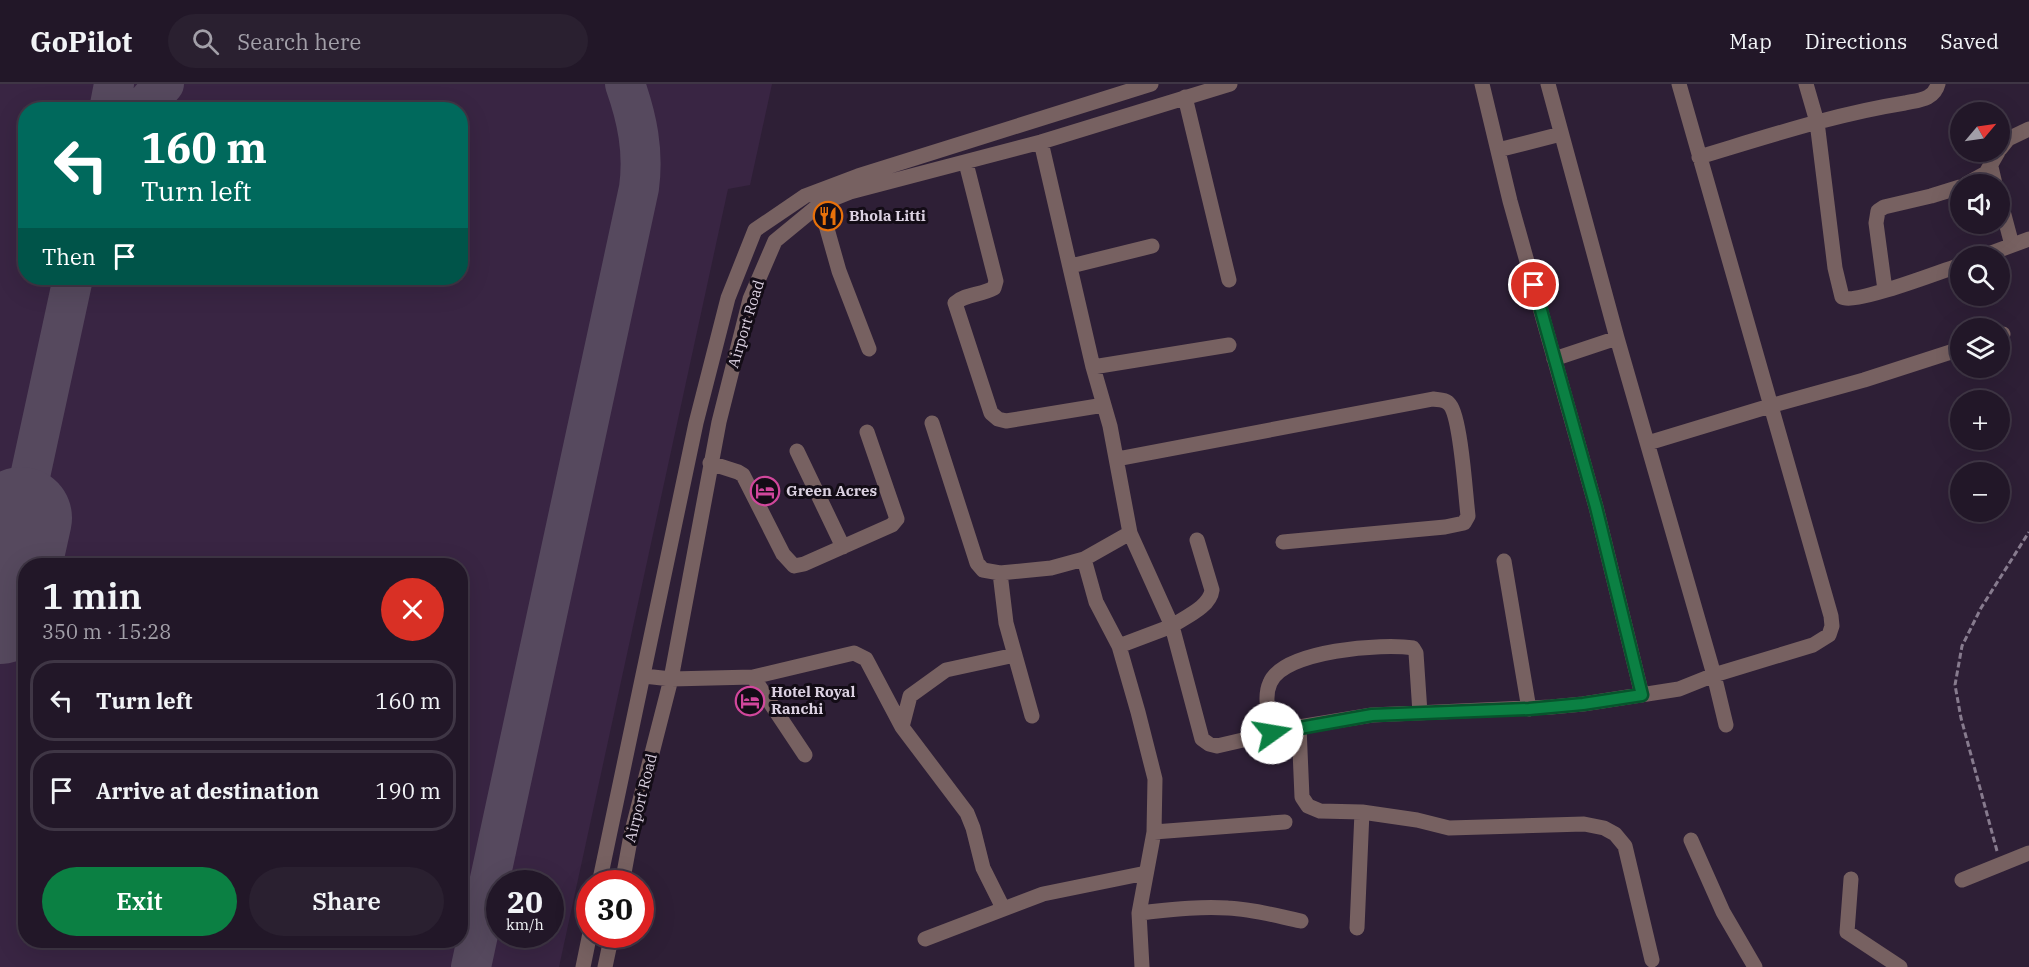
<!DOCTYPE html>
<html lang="en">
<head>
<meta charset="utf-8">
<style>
  :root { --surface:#221728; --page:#2a2030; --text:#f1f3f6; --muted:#a29fa8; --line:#3f3645; --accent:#0b8043 }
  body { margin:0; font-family:"IBM Plex Serif",serif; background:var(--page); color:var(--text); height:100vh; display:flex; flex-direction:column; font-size:22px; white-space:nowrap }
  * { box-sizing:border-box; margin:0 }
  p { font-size:20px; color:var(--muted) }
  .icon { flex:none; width:33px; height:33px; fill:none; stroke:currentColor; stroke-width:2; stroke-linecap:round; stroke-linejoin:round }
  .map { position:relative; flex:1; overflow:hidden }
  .details { position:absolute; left:18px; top:474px; width:450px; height:390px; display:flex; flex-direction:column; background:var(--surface); border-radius:24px; box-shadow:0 6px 24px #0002,0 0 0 2px var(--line) }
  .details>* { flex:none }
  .hud { position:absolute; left:18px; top:18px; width:450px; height:183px; border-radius:24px; box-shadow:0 6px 24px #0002,0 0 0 2px var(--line); background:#00695c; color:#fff; overflow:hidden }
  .needle { width:39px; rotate:61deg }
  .tools { position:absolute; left:1950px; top:18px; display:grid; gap:12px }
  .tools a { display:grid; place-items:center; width:60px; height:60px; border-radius:50%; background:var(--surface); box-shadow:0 6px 24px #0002,0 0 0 2px var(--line); font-size:30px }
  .speed { position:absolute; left:486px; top:786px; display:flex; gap:12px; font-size:30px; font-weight:700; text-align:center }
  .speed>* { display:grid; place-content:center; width:78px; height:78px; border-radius:50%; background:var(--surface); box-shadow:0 6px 24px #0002,0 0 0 2px var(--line); line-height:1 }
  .speed small { font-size:15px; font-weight:400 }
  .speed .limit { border:9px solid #d22; background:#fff; color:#111 }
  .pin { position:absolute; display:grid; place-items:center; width:51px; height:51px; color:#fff; margin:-26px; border:3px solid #fff; border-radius:50%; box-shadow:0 2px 6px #0007 }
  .me { position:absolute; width:66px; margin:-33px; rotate:77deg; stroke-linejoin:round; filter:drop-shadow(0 0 4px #0008) }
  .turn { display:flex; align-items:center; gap:21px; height:126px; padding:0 24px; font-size:27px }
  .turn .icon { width:78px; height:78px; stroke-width:2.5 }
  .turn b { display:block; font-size:42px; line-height:51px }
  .then { display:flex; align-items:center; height:57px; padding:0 24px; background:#0003; gap:12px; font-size:22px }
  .round { display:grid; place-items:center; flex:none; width:63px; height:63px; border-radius:32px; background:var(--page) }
  .overview { display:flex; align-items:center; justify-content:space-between; height:102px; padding:0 24px }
  h1 { font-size:36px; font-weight:600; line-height:45px }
  .action { display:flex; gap:12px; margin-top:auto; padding:12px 24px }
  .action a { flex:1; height:69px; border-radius:36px; background:var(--accent); color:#fff; font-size:24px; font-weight:600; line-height:69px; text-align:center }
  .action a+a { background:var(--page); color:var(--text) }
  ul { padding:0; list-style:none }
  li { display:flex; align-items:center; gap:18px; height:81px; margin:0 12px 9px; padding:0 12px; border:3px solid var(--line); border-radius:24px }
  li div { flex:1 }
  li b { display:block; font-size:22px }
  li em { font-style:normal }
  header { display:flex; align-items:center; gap:36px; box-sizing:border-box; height:84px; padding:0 30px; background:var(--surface); border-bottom:2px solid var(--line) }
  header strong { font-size:28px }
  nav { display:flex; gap:33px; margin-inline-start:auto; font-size:21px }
  .search { width:420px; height:54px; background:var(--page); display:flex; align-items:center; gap:15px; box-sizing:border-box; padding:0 21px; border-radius:33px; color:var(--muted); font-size:22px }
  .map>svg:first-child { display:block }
</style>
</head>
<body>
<header>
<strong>GoPilot</strong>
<div class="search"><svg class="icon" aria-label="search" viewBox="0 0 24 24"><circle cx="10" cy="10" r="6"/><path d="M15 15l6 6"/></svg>Search here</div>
<nav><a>Map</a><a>Directions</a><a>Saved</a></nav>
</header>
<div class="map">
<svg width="2029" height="883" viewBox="0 0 2029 883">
  <rect width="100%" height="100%" fill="#2e1f36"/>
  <path fill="#392543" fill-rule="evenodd" d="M0 0H772L750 101 728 105 559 883H0ZM26 26H460V194H26ZM26 482H460V856H26ZM500 800H550V850H500Z"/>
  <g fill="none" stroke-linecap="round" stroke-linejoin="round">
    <path stroke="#56495e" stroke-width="40" d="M109 26 114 0
      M141 26 164 0
      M21 434 73 194
      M471 883 639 104C644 67 637 34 625 0"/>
    <path stroke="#56495e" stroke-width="102" d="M0 529 21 434"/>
    <path stroke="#877b8e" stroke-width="3" stroke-dasharray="6 3" stroke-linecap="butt" d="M1997 767 1961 634 1955 601 1962 562 1981 524 2029 448"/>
    <path stroke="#776161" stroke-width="15" d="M1482 0 1510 117 1596 423 1642 611
      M1548 0 1617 254 1714 591 1726 641
      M1806 0 1817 38 1835 184 1842 213C1854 221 1942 187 1960 181
      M1185 13 1229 196
      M1041 58 1093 283 1110 342 1130 449 1172 542 1119 562
      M2000 65 2008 55 2029 45
      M1498 66 1561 50
      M1699 73C1766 53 1835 30 1905 19 1918 16 1934 16 1938 0
      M966 79 996 197 994 204C982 211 965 210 955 219L991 329 998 335 1006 337 1104 321
      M1991 83 1995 100
      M1966 100 1986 89 1998 68
      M2000 116 2012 161
      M820 120 839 187 869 265
      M1983 172 2029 155
      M1071 182 1152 162
      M1885 206 1876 139 1878 127 1884 123 1931 112 1960 103
      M2000 251 2003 250
      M1554 275 1617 254
      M1093 283 1229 261
      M932 339 977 479 983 486 1000 489 1051 484 1084 475 1130 449
      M1648 359 1770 322 1864 296 1960 265
      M797 367 843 463
      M1117 375 1433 315C1439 316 1446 315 1450 321 1460 333 1465 403 1467 422L1468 432 1464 439 1445 443 1283 458
      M710 379 738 388 743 391 783 470 794 482 804 480 892 441 897 435 867 348
      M1197 456 1212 506C1210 523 1185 533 1172 542L1202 655 1209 660 1217 662 1299 643 1372 631 1551 623 1583 620 1679 605 1714 591 1813 561 1829 551 1832 542 1831 532 1679 0
      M1084 475 1096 518 1119 562 1138 628 1155 695 1154 748 1139 829 1142 883
      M1504 477 1529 625
      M1000 489 1006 539 1032 632
      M644 592 671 595 753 593 805 671
      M753 593 854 569 866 575 902 643 967 729 973 744 983 784 1003 824
      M902 643 910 612 946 586 1015 571
      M1299 643 1302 713 1308 722 1320 727 1362 728 1417 736 1449 744 1584 740 1604 744 1615 750 1625 762 1652 876
      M1272 649C1270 633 1263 614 1270 599 1283 566 1384 559 1413 564L1416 569 1420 629
      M1154 748 1285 738
      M1691 756 1723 828 1755 883
      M1851 795 1847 848 1900 883
      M1962 796 2029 769
      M599 800 696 339 728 214 755 146 805 112 858 92 1151 0
      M622 800 631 751 671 595 719 338 750 215 775 157 820 120 850 108 1041 58 1230 0
      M1139 829C1168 826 1198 822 1228 824 1253 825 1277 832 1301 837
      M1357 844 1362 728
      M925 855 1043 810 1146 789
      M583 883 590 849
      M605 883 612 850"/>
  </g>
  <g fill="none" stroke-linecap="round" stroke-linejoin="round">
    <g stroke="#07532c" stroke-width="15">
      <path id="route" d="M1272 649 1372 631 1529 625 1583 620 1642 611 1596 423 1534 201"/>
    </g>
    <use href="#route" stroke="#0b8043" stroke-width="10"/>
  </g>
  <defs>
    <g id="restaurant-ring" transform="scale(1.5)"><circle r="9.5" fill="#130c16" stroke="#e8710a" stroke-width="1.5"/><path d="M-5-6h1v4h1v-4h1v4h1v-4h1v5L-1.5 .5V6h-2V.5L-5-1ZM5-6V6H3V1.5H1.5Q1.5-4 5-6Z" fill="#e8710a"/></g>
    <g id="hotel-ring" transform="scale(1.5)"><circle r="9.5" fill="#130c16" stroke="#d1479c" stroke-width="1.5"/><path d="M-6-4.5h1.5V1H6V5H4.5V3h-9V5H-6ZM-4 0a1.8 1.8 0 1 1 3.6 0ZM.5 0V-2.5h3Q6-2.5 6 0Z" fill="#d1479c"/></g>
  </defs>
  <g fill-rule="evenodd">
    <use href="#restaurant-ring" x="828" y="132"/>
    <use href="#hotel-ring" x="765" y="407"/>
    <use href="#hotel-ring" x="750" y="617"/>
  </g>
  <g text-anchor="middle" stroke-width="6" stroke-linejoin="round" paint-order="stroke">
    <g font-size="15" font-weight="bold" fill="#dbd1e1" stroke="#130c16" text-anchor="start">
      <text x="849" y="137">Bhola Litti</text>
      <text x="786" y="412">Green Acres</text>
      <text x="771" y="613">Hotel Royal<tspan x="771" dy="17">Ranchi</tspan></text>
    </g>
    <g font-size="15" fill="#dbd1e1" stroke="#130c16">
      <text transform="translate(746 240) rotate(-73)" y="5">Airport Road</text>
      <text transform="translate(641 714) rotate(-76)" y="5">Airport Road</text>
    </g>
  </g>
</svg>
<div class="tools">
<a><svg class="needle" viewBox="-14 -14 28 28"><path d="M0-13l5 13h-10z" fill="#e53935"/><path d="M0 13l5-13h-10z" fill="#a29fa8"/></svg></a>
<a><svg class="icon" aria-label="sound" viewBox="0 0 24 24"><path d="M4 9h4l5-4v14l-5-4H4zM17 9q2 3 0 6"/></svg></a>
<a><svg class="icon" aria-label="search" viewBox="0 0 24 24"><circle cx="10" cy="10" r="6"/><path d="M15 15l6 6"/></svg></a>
<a><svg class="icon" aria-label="layers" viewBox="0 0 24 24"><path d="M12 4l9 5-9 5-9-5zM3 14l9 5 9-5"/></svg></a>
<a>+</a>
<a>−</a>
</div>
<div class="speed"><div>20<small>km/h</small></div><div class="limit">30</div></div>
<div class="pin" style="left:1534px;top:201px;background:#d93025"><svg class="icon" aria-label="arrive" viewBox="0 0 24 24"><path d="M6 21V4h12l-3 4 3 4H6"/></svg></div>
<svg class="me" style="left:1272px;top:649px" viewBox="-20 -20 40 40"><circle r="19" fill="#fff"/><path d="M0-13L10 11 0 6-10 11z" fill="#0b8043"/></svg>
<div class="hud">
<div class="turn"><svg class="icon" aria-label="left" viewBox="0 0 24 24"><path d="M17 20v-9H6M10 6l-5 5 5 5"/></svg><div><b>160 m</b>Turn left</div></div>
<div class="then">Then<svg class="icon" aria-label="arrive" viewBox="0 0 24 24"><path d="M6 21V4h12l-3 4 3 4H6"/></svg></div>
</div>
<section class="details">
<div class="overview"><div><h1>1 min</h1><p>350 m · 15:28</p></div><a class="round" style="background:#d93025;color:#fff"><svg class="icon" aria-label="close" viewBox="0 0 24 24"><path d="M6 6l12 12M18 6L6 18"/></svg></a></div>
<ul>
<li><svg class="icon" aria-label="left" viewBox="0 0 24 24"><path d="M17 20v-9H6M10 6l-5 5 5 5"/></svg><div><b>Turn left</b></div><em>160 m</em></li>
<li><svg class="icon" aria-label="arrive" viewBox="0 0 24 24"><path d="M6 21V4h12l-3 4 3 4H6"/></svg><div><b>Arrive at destination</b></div><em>190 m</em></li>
</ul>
<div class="action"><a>Exit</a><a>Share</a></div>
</section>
</div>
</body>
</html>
